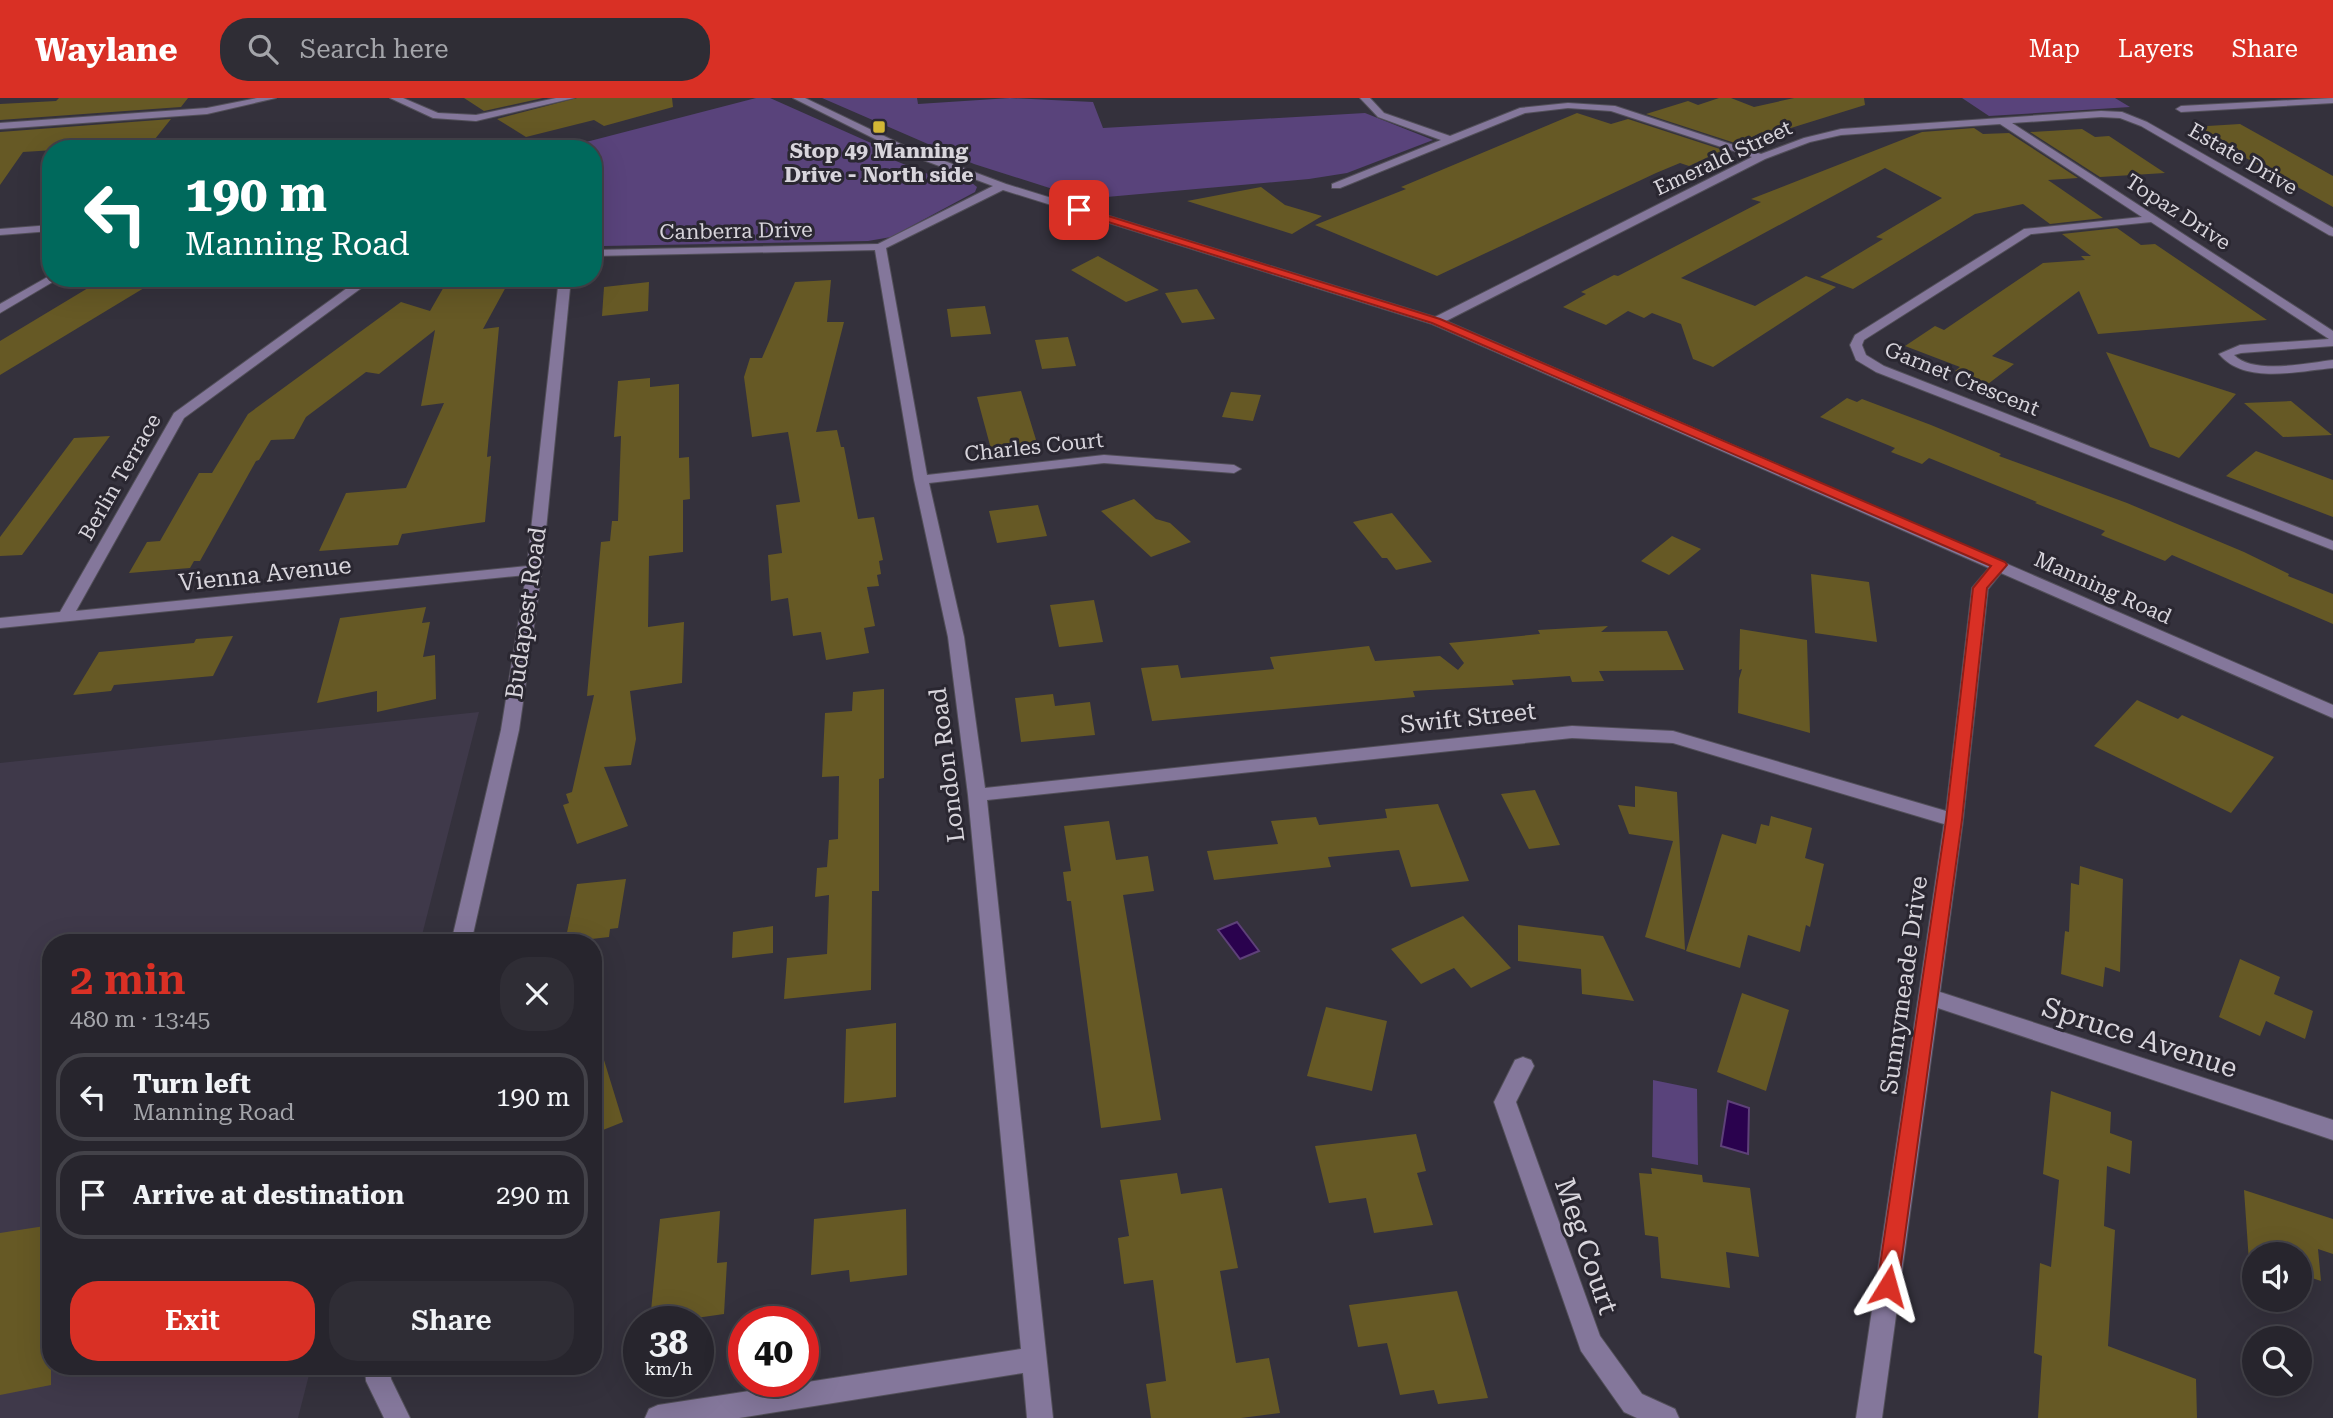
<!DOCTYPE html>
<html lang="en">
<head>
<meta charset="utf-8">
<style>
  :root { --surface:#27252d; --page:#2f2d35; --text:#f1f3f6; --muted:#a4a5aa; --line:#434249; --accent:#d93025 }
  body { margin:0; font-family:"Roboto Serif",serif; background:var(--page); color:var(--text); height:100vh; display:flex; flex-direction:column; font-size:26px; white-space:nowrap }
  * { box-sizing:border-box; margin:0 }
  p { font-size:23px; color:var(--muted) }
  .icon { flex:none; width:38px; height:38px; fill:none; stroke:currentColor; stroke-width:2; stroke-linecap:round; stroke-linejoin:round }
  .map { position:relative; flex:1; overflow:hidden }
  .details { position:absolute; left:42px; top:836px; width:560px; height:441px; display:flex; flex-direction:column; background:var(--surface); border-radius:28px; box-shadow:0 7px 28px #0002,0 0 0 2px var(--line) }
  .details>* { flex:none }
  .banner { position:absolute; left:42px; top:42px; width:560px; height:147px; border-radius:28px; box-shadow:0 7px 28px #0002,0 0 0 2px var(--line); background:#00695c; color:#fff; overflow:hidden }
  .buttons { position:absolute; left:2242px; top:1144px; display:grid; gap:14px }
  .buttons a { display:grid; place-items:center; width:70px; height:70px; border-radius:50%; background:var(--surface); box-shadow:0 7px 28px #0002,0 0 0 2px var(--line); font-size:35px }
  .speed { position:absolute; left:623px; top:1208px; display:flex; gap:14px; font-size:35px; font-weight:700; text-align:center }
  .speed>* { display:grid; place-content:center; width:91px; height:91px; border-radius:50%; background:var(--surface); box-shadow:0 7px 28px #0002,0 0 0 2px var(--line); line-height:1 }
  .speed small { font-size:18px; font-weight:400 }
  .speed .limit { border:10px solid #d22; background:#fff; color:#111 }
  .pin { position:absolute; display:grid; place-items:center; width:60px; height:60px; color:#fff; margin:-30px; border-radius:14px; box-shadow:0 4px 10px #0006 }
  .me { position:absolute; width:77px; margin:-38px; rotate:8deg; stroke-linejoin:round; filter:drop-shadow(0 0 5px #0008) }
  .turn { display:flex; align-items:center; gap:24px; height:147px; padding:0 28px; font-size:32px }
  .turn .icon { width:91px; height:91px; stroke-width:2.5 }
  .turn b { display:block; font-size:49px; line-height:60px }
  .round { display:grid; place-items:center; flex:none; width:74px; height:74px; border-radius:28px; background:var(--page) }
  .summary { display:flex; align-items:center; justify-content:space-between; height:119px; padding:0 28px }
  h1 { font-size:42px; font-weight:600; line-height:52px; color:var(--accent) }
  .primary-button { display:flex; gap:14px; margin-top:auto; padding:14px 28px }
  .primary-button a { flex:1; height:80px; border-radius:28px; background:var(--accent); color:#fff; font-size:28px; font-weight:600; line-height:80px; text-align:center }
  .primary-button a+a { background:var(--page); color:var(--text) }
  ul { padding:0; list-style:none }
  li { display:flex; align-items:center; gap:21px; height:88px; margin:0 14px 10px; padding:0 14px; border:4px solid var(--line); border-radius:28px }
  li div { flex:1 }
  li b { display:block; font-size:26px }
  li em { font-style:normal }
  header { display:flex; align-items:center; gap:42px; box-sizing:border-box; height:98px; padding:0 35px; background:var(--accent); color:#fff }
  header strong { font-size:33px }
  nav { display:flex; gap:38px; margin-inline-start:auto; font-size:24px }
  .search { width:490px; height:63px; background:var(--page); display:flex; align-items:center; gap:18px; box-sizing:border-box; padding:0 24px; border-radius:28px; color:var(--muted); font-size:26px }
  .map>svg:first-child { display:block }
</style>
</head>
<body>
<header>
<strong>Waylane</strong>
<div class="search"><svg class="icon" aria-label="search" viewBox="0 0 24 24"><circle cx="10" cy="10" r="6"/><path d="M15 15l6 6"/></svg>Search here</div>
<nav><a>Map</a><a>Layers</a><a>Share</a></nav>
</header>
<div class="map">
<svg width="2333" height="1320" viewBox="0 0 2333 1320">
  <rect width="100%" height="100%" fill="#34313c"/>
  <path fill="#3f394a" d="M479 614 420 845H51V1269H311L298 1320H0V665Z"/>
  <path fill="#59437b" d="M756 0H770L880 49 896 63 938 80 972 85 977 89 975 94 891 139 868 143 603 148 593 137V51H559Z
    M822 0H917L918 6 1010 0 1093 4 1103 30 1365 15 1433 42 1347 75 1309 81 1084 101 974 66Z
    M1962 0H2115L2130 9 1989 18Z
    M1653 982 1697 991 1698 1067 1652 1059Z"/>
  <path fill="#2a024e" stroke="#5e4179" stroke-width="2" d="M1237 824 1259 853 1240 861 1218 832Z
    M1728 1003 1749 1010 1748 1056 1721 1048Z"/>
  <path fill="#665925" d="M59 0H188L181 9 0 22V6L56 3Z
    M464 0H543L484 13Z
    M577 0H672L673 9 604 28 594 22 526 39 497 21Z
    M1719 0H1731L1754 9 1794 0H1864L1865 7 1768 37 1762 34 1738 46 1646 16 1688 3 1698 7Z
    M1577 15 1611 26 1628 21 1723 52 1689 68 1680 65 1656 75 1437 178 1315 127 1406 91 1401 89Z
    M171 21 151 46 23 54 0 87V34Z
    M2240 26 2333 78V109L2191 29Z
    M1974 30 1983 36 2009 35 2078 80 2048 82 2103 120 2050 126 2023 106 1975 116 1853 191 1820 179 1883 141 1876 139 1942 100 1885 70 1681 180 1755 208 1806 178 1836 189 1713 269 1693 261 1681 226 1652 215 1644 220 1628 213 1606 227 1563 209 1586 196 1581 194 1614 177 1618 178 1761 104 1751 101 1922 34Z
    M2082 31 2095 39 2109 38 2165 75 2100 79 2030 34Z
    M1261 89 1285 107 1322 118 1292 136 1187 103Z
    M2117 130 2141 147 2155 146 2267 222 2098 236 2079 193 1992 258 2014 266 1988 286 1955 273 1960 269 1905 248 1935 228 1944 232 2043 165 2085 162 2081 158H2091L2062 136Z
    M1098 158 1159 192 1126 204 1071 172Z
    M449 180H505L501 187H507L483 231 499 229 487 359 491 358 485 424 402 436 398 447 319 453 346 395 406 390 444 305 421 308 435 232 379 276 366 274 306 319 294 341 271 342 259 362 256 363 200 463H194L190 470 129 475 147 444 160 443 199 375H212L248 316 401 204 430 213Z
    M831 182 827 224H844L816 334 837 332 841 349H844L858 421 874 419 883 462 879 463 881 476 877 477 879 488 867 489 875 528 864 530 869 555 826 562 821 534 793 538 788 500 771 503 768 457 782 455 776 407 800 404 788 334 752 339 744 279 750 260H762L795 184Z
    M98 184 144 190 0 277V243Z
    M649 184 648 213 602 218 604 189Z
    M1197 191 1215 221 1182 225 1165 195Z
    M985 208 991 236 951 239 947 211Z
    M1068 239 1076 268 1042 271 1035 242Z
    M2106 254 2236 296 2179 360 2172 357 2150 349Z
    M650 280V289L679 286V360L689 359 690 401 683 402V454L649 458 648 529 684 524 682 585 630 593 636 641 631 667 604 669 628 728 577 746 563 707 569 705 566 696 572 694 594 597 587 598 601 444 610 443 612 423H618L621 338 614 339 618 283Z
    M1021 293 1037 345 991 351 977 299Z
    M1231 294 1261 297 1253 323 1222 319Z
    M1847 300 1857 304 1862 301 1931 327 2001 356 1999 358 2127 405 2244 454 2289 476 2288 478 2333 496V526L2172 457 2165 463 2101 437 2105 433 2035 405 2037 404 1929 360 1922 366 1891 354 1895 350 1820 319Z
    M2291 303 2332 337 2283 339 2244 305Z
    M110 338 22 457 0 458V439L74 340Z
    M2256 353 2333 382V419L2226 378Z
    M1134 401 1156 421 1170 425 1191 444 1151 459 1101 413Z
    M1038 407 1047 438 997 445 989 413Z
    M1392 415 1432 464 1396 472 1387 460H1382L1353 424Z
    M1672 438 1701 451 1669 477 1641 463Z
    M1811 476 1869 484 1877 544 1815 535Z
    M1094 502 1103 544 1059 549 1050 507Z
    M426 509 422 525 430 524 423 559 435 557 436 601 377 614V593L317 605 340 520Z
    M1608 528 1601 534 1667 533 1684 572 1599 573 1604 583 1572 584 1570 578 1512 582 1514 587 1413 593 1415 599 1152 623 1141 570 1178 567 1181 580 1274 571 1270 559 1369 548 1375 563 1440 558 1458 572 1464 565 1449 545 1540 536 1538 532Z
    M1740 531 1807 542 1810 635 1738 615 1739 581 1742 571 1739 572Z
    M233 538 213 578 114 587 111 593 73 597 99 554 194 545 196 541Z
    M884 591V680L879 681V793H872L871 892 784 901 787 860 827 856 829 797 815 799 817 770 827 769 829 742 838 741 839 678 822 679 825 615 852 613 853 594Z
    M1053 596 1055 608 1090 604 1095 637 1021 644 1015 600Z
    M2137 602 2178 621 2182 617 2274 659 2231 715 2094 648Z
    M1635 688 1677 694 1685 852 1645 839 1673 743 1629 736 1618 707 1635 709Z
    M1535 692 1560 747 1529 751 1501 696Z
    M1438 706 1469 783 1411 789 1399 752 1328 759 1331 769 1214 782 1207 753 1278 746 1271 723 1316 719 1319 727 1387 720 1385 711Z
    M1771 718 1812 730 1805 760 1824 766 1810 829 1806 827 1800 854 1748 837 1740 870 1686 853 1722 736 1756 746 1761 726 1769 728Z
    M1109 723 1116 762 1148 758 1154 793 1123 797 1161 1022 1101 1030 1071 803H1067L1063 774 1071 773 1064 728Z
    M2080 768 2123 781 2120 874 2105 869 2103 889 2061 876 2065 833 2069 834 2071 785 2079 787Z
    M626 781 618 830 610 831 609 839 565 844 577 786Z
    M1463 818 1511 870 1471 890 1454 870 1421 886 1391 851Z
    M1518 827 1603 838 1634 903 1582 896 1581 871 1518 863Z
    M773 828V855L732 860 733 834Z
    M2240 861 2280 879 2274 896 2313 913 2305 941 2266 923 2260 938 2219 919Z
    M1742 895 1789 912 1766 993 1717 974Z
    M1326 909 1387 923 1372 993 1307 978Z
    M896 925V999L844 1005 846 931Z
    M600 949 623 1024 593 1036V950Z
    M2051 993 2111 1014 2110 1035 2132 1043 2130 1076 2107 1068 2104 1128 2115 1132 2108 1248 2196 1281 2197 1320H2038L2042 1258 2034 1255 2040 1165 2051 1169 2059 1082 2043 1076Z
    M1416 1036 1426 1073 1417 1075 1433 1127 1374 1135 1366 1100 1329 1105 1315 1048Z
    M1651 1070 1702 1077 1703 1084 1750 1090 1759 1159 1726 1154 1730 1190 1661 1180 1658 1139 1645 1137 1639 1075 1652 1076Z
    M1177 1075 1181 1096 1222 1090 1238 1170 1220 1173 1236 1265 1269 1260 1280 1315 1241 1320H1151L1146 1286 1166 1283 1153 1182 1124 1186 1118 1140 1129 1138 1120 1082Z
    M2244 1092 2333 1121V1156L2318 1151 2321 1183 2306 1178 2308 1184 2300 1181V1157H2254V1165L2249 1164Z
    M906 1111 907 1177 850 1184 849 1172 811 1177 814 1121Z
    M720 1113 717 1165 727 1164 724 1216 675 1223H650L660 1121Z
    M51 1127V1287L0 1297V1135Z
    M1457 1193 1488 1300 1438 1306 1434 1292 1400 1297 1387 1245 1358 1249 1349 1207Z"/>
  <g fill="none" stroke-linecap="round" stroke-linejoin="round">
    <g stroke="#524f59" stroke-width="2">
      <path id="minor" d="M257 0H276L207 16 0 31V25L207 10Z
        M390 0H403L438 15 476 17 556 0H574L476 23 433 20Z
        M793 0H805L907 49 1006 86 1435 219 1752 59 1611 13 1568 10 1525 15 1340 90H1332V86L1441 42 1378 19 1360 0H1370L1384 15 1450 38 1520 10 1568 5 1615 8 1761 56 1804 40 1841 31 2101 13 2122 14 2147 24 2333 130V138L2329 137 2141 28 2120 20 2101 19 2012 25 2333 233V248L2241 255 2234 257C2254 277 2307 265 2333 262V270C2298 273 2245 287 2219 256L2240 247 2329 241 2151 124 2031 136 1864 242 1862 247 1866 257 1884 268 2333 443V452L1876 274 1856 262 1850 247 1855 237 2024 131 2142 119 2000 26 1841 37 1810 44 1765 61 1446 223 2333 607V620L2001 475 1988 491 1963 722 1940 894 2333 1022V1042L1938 910 1882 1320H1856L1944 726 1673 645 1572 640 987 702 1053 1320H1027L1023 1275 739 1320H645L649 1311 658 1307 1021 1251 968 697 948 539 914 382 875 152 593 158V152L878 146 993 88 899 53ZM1003 92 1432 226 1989 470 1972 490 1946 713 1673 633 1572 628 985 690 964 539 929 385 1104 365 1234 375 1241 371 1234 367 1104 357 927 377 886 150Z
        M2333 0V5L2181 14 2176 11 2181 8Z
        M51 127V133L0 137V131Z
        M51 177V180H58L56 182 0 215V206Z
        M361 180H375L184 320 76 513 527 468 559 180H571L542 472 519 632 471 845H451L501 632 526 477 0 530V520L60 514 174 315Z
        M1523 959 1531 962 1534 968 1516 1004 1600 1238 1642 1296 1675 1311 1679 1320H1637L1624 1314 1581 1253 1494 1004 1515 962Z
        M365 1269H389L391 1281 410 1320H384L366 1283Z"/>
    </g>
    <use href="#minor" fill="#84779b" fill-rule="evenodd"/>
  </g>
  <path fill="#d93025" stroke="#8d1f18" stroke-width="2" d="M1079 109 1440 221 2005 464 2007 467 1987 490 1962 722 1898 1188 1895 1196 1888 1199 1880 1196 1877 1188 1946 722 1973 490 1991 468 1432 225 1076 114V110Z"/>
  <rect fill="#d3b635" stroke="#2a2731" stroke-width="2.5" x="872" y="22" width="14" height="14" rx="3.5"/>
  <g text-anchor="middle" stroke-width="6" stroke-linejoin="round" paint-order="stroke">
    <g font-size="21" font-weight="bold" fill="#d8d5dc" stroke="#2a2731">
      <text x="879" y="60">Stop 49 Manning<tspan x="879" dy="24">Drive - North side</tspan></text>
    </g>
    <g font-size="21" fill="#d8d5dc" stroke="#2a2731">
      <text transform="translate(1723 60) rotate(-25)" y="7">Emerald Street</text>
      <text transform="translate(2243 61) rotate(30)" y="7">Estate Drive</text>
      <text transform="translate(2178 114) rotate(33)" y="7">Topaz Drive</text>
      <text transform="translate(736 133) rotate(-1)" y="7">Canberra Drive</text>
      <text transform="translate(1962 281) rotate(22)" y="7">Garnet Crescent</text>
      <text transform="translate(1034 349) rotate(-6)" y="7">Charles Court</text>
      <text transform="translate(120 379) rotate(-60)" y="7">Berlin Terrace</text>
      <text transform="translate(2103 490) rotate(24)" y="7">Manning Road</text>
    </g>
    <g font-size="24" fill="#d8d5dc" stroke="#2a2731">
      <text transform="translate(265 476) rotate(-6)" y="8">Vienna Avenue</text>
      <text transform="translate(526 515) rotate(-82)" y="8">Budapest Road</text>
      <text transform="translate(1468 620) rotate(-6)" y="8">Swift Street</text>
      <text transform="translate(947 667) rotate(-97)" y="8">London Road</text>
      <text transform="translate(1904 887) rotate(-82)" y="8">Sunnymeade Drive</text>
    </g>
    <g font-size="28" fill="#d8d5dc" stroke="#2a2731">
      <text transform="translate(2140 939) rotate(18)" y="10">Spruce Avenue</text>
      <text transform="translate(1587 1148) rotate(71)" y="10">Meg Court</text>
    </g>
  </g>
</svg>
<div class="buttons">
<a><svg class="icon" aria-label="sound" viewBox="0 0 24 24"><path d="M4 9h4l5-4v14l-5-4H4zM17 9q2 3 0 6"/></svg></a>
<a><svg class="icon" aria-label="search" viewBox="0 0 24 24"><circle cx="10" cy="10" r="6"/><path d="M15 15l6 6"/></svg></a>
</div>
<div class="speed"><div>38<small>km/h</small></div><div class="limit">40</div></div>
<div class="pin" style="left:1079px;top:112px;background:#d93025"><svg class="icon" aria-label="arrive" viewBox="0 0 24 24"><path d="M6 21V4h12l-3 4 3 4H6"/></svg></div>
<svg class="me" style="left:1888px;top:1188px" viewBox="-20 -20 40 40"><path d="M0-17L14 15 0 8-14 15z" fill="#d93025" stroke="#fff" stroke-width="4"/></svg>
<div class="banner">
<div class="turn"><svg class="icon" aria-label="left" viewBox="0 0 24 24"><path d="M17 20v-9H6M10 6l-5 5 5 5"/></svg><div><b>190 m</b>Manning Road</div></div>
</div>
<section class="details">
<div class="summary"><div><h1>2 min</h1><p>480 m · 13:45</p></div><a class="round"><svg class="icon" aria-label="close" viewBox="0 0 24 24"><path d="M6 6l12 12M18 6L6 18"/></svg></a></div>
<ul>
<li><svg class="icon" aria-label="left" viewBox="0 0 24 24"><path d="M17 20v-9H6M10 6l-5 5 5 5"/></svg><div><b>Turn left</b><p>Manning Road</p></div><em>190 m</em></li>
<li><svg class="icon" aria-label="arrive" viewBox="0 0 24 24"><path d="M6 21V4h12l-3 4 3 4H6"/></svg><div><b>Arrive at destination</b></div><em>290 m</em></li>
</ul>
<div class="primary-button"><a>Exit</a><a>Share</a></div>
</section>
</div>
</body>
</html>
